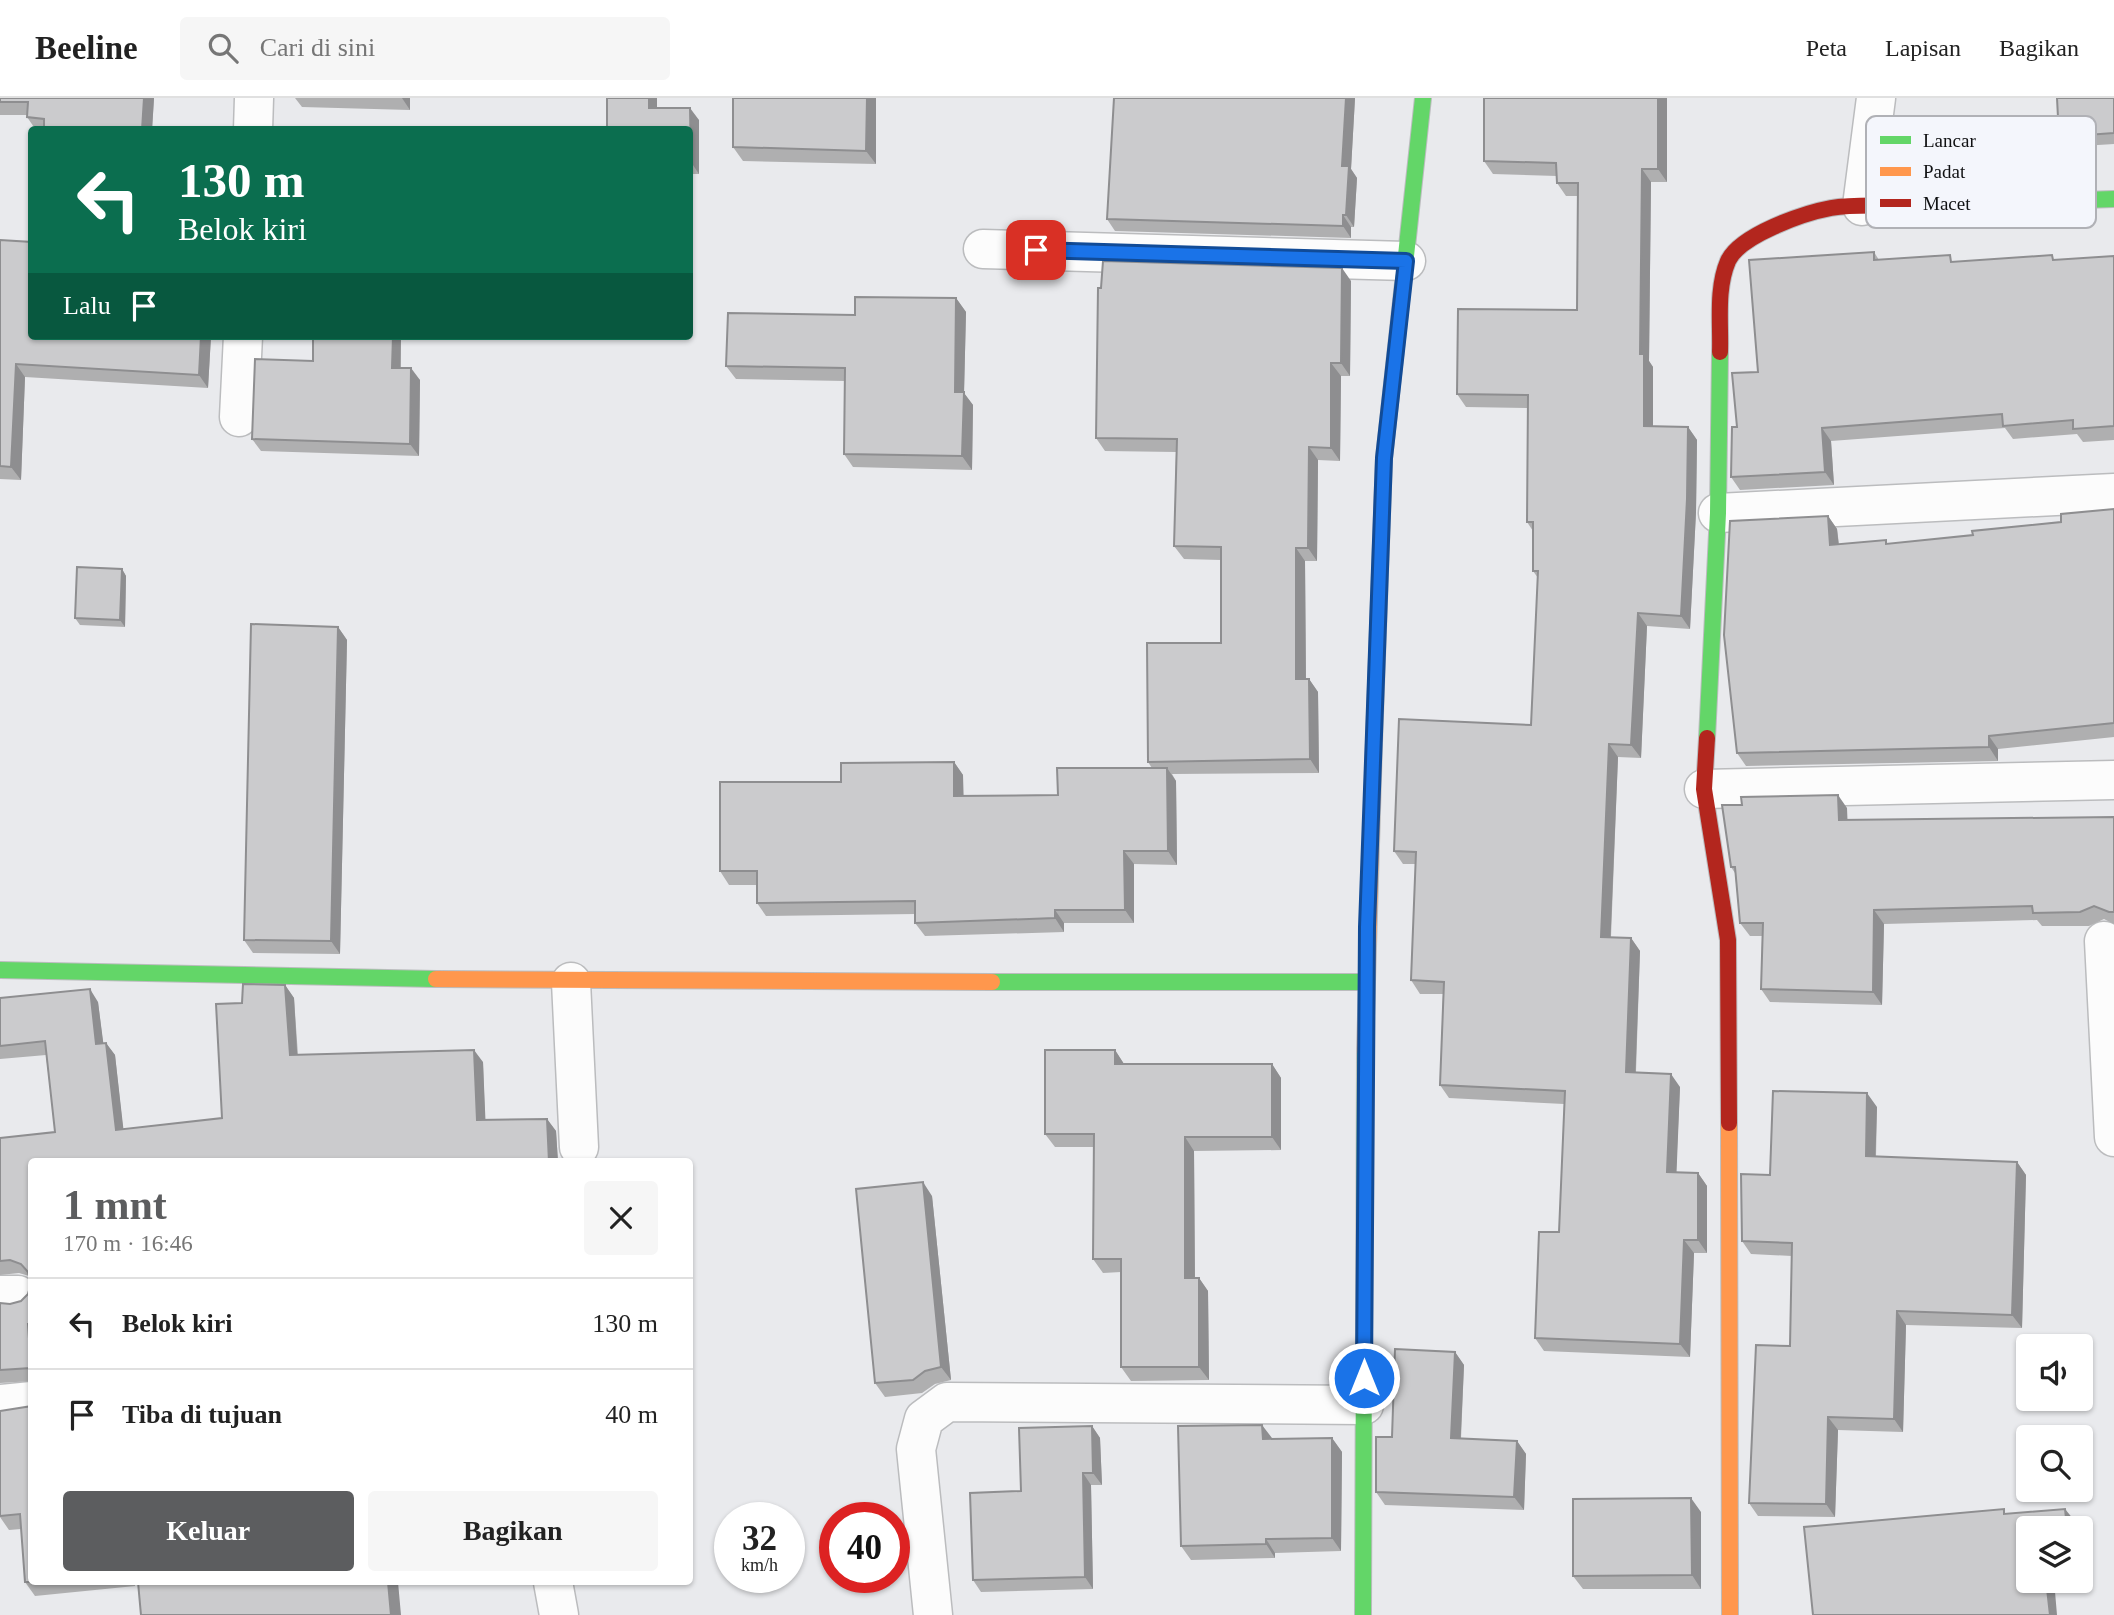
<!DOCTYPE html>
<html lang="id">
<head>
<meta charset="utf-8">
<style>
  :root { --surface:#fff; --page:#f6f6f6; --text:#222; --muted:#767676; --line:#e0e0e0; --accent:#5c5d5f }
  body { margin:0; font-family:"Times New Roman",serif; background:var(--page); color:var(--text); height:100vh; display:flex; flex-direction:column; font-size:26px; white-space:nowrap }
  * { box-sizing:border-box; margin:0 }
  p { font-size:23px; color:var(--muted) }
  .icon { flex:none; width:38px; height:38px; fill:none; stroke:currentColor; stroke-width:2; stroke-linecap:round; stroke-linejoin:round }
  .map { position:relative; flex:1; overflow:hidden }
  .details { position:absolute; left:28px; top:1060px; width:665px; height:427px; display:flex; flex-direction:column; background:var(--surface); border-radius:7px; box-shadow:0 2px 5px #0004 }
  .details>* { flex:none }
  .banner { position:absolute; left:28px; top:28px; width:665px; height:214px; border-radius:7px; box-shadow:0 2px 5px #0004; background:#0b6e4f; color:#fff; overflow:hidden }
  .controls { position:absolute; left:2016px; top:1236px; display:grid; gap:14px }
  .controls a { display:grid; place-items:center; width:77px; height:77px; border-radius:7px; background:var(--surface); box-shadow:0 2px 5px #0004; font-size:35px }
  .speed { position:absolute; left:714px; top:1404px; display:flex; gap:14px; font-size:35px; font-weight:700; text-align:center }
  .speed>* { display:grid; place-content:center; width:91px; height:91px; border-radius:50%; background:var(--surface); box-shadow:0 2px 5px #0004; line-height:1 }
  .speed small { font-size:18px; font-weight:400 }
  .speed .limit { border:10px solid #d22; background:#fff; color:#111 }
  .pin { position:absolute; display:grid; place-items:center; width:60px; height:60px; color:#fff; margin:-30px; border-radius:14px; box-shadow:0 4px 10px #0006 }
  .me { position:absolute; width:77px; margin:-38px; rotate:0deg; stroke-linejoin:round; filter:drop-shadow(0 0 5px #0008) }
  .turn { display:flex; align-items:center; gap:24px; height:147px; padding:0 35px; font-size:32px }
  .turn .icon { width:91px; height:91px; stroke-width:2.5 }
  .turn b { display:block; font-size:49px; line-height:60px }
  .then { display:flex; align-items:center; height:66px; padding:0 35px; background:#0003; gap:14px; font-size:26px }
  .round { display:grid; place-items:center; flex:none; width:74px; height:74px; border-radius:7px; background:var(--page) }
  .overview { display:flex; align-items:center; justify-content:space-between; height:119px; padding:0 35px }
  h1 { font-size:42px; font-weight:600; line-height:52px; color:var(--accent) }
  .action { display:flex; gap:14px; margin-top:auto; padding:14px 35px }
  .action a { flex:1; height:80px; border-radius:7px; background:var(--accent); color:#fff; font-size:28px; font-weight:600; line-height:80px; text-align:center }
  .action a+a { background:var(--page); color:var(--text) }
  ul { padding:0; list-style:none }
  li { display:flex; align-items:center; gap:21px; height:91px; padding:0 35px; border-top:2px solid var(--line) }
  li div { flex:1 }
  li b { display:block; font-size:26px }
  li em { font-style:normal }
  header { display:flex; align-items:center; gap:42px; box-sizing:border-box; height:98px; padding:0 35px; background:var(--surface); border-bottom:2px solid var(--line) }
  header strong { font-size:33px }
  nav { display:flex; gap:38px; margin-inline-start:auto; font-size:24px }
  .search { width:490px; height:63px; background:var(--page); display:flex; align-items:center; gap:18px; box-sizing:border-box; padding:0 24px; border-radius:7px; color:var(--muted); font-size:26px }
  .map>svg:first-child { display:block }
</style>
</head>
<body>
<header>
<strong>Beeline</strong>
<div class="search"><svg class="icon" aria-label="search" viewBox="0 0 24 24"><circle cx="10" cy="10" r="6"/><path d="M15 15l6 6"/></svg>Cari di sini</div>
<nav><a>Peta</a><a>Lapisan</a><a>Bagikan</a></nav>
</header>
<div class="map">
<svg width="2114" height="1517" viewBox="0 0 2114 1517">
  <rect width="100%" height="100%" fill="#e9eaed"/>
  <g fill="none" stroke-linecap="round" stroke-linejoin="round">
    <g stroke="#bbbcbe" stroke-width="41">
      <path id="street" d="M253 32 254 0
        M1862 108 1876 0
        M983 151 1406 163
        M239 319 243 238
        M1718 415 2114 395
        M1704 691 2114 682
        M2104 843 2114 1039
        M571 884 579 1049
        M0 1197H18
        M0 1306 32 1303
        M553 1484 559 1517
        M933 1517 916 1351 924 1321 947 1304 1364 1307"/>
    </g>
    <g stroke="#bbbcbe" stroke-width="18">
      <path id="fast" d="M1907 108 2114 101
        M1401 204 1423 0
        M1707 640 1718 415 1720 254
        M0 872 436 881
        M992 884H1365
        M1363 1517 1365 952"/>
    </g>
    <g stroke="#bbbcbe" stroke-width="18">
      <path id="slow" d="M436 881 992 884
        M1365 952 1374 645
        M1729 1025 1730 1517"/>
    </g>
    <g stroke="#bbbcbe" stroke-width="18">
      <path id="jam" d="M1720 254C1721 225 1716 191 1728 163 1740 137 1804 115 1831 110 1855 106 1882 108 1907 108
        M1707 640 1704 691 1728 842 1729 1025
        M1374 645 1384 360 1401 204"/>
    </g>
    <use href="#street" stroke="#fcfcfc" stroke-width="38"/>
    <use href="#fast" stroke="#63d668" stroke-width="16"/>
    <use href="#slow" stroke="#ff974d" stroke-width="16"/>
    <use href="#jam" stroke="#b3261e" stroke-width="16"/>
  </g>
  <path fill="#afafb0" d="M0 0H154L152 32H36L27 19 28 17H0Z
    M295 0H410V12L302 9Z
    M733 0H876V66L743 63 733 49Z
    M1114 0H1355L1351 71 1357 80 1354 129H1351V140L1115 133 1107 121Z
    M1667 0V84H1651L1649 263 1653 269V328L1688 329 1697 342 1696 414 1690 531 1647 528 1641 660 1618 659 1611 839 1631 840 1640 853 1636 974 1680 989 1676 1074 1698 1075 1707 1088V1155H1694L1690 1259 1544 1253 1535 1240 1559 1134 1564 1006 1449 1000 1440 987 1443 896H1420L1411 882 1416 766H1403L1394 753 1531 627 1538 480 1533 473V433L1527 424 1528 310 1466 309 1457 296 1577 212 1578 98H1566L1557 85V78L1493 76 1484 63Z
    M2114 0V46L2066 49 2059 39Z
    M657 10 699 22V76H691V132H690V32Z
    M0 142 31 145 211 238 208 290 25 279 21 382 0 381Z
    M1874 154 1879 162 1955 164 2056 162 2114 158V342L2083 344 2077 336 2013 341 2005 330 1831 343 1834 387 1740 392 1731 379 1758 274Z
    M1351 183 1350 278H1341L1340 363 1318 362 1317 463H1305L1306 581H1309L1318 594 1319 675 1172 676 1176 683 1177 767 1134 766V825H1064V834L925 838 915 825V816L766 818 757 805V787H729L720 773 841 684 954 664 963 677V698L1058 697 1152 670 1148 664 1221 545V462L1184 461 1174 448 1176 354 1105 353 1096 340Z
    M956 200 966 214 964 295 973 307 972 372 853 369 844 356 845 283 736 281 726 268 855 217Z
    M401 238V270L420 282 419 358 261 353 252 341 313 263Z
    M2114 411V639L1998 651V663L1746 668 1737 655 1828 418 1837 431 1839 446H1889L1973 437 2061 424Z
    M122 471 126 478 125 529 80 527 75 520Z
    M338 529 347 542 340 856 253 855 244 842Z
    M1847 710V722L2114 719V826L2104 821 2089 828H2042L2037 822 1884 826 1882 907 1770 904 1761 891 1762 838H1750L1740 825 1735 775 1731 769Z
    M285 887 294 900 298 957 483 964 485 1022 547 1021 556 1033 558 1064H32V1283L0 1285V1205L10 1206 21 1203 28 1196 31 1185 29 1178 19 1175 0 1177V1040L55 1034 46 957 0 961V900L98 904 103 945H106L115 957 123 1031 222 1020 242 905Z
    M1115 952 1124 966H1272L1281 980V1052L1194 1053 1195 1180H1199L1208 1193 1209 1282 1131 1283 1121 1269V1174L1103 1175 1093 1161 1094 1049H1055L1045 1036Z
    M1877 1009 1876 1059 2017 1064 2026 1077 2022 1230 1906 1227 1903 1334 1838 1332 1835 1419 1758 1418 1749 1405 1790 1248 1792 1158 1751 1156 1742 1143 1770 1077Z
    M932 1098 951 1282 935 1286 922 1295 885 1299 875 1285Z
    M1455 1254 1464 1267 1461 1341 1517 1343 1526 1356 1524 1412 1385 1407 1376 1394 1392 1339Z
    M0 1313 32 1484H135V1488L35 1498 25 1484 21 1431 9 1432 0 1419Z
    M1092 1328 1100 1340 1102 1387H1091L1093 1491 981 1494 973 1482 1021 1393Z
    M1272 1340V1341L1332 1340 1342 1354 1341 1453 1275 1455V1460L1191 1462 1181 1448Z
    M1701 1414V1491H1583L1573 1478Z"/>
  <path fill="#8e8e90" d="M144 0H154L152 32H142Z
    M402 0H410V12Z
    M649 0H657V22L649 10Z
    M867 0H876V66L866 53Z
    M1346 0H1355L1351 71 1357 80 1354 129 1346 117 1342 68Z
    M1658 0H1667V84L1658 71Z
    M690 10 699 22V76L691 64Z
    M1642 71 1651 84 1649 263 1653 269V341L1644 328 1640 256Z
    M690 74 691 76V132L690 131Z
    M1343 117 1351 129V140L1343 128Z
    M1342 170 1351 183 1350 278 1341 265Z
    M956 200 966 214 964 295 973 307 972 372 962 358 955 294Z
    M201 238H211L208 290 199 277Z
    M393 238H401L400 282 392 270Z
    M1331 265 1341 278 1340 363 1331 350Z
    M16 266 25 279 21 382 11 369Z
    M411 270 420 282 419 358 410 346Z
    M1688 329 1697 342 1696 414 1690 531 1681 518Z
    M1822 330 1831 343 1834 387 1825 374Z
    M1309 349 1318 362 1317 463 1308 450Z
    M1828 418 1837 431 1840 460 1830 447Z
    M1296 450 1305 463 1306 594 1296 581Z
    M122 471 126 478 125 529 120 522Z
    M1638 515 1647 528 1641 660 1631 647Z
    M338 529 347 542 340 856 331 843Z
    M1309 581 1318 594 1319 675 1310 661Z
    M1989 638 1998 651V663L1989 649Z
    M1609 646 1618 659 1610 852 1601 839Z
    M954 664 963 677 964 711 954 698Z
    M1167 670 1176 683 1177 767 1168 753Z
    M1838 697 1847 710 1848 735 1839 722Z
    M1124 753 1134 766V825L1125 812Z
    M1055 812 1064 825V834L1055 820Z
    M1874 812 1884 826 1882 907 1873 894Z
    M1631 840 1640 853 1635 987 1626 974Z
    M285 887 294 900 298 970 290 957Z
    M90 891 98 904 105 958 96 946Z
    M106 945 115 957 125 1045 116 1032Z
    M474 952 483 964 486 1035 477 1022Z
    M1115 952 1124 966H1115Z
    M1272 966 1281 980V1052L1272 1039Z
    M1671 976 1680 989 1676 1087 1667 1074Z
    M1867 995 1877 1009 1875 1071 1866 1058Z
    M547 1021 556 1033 558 1064H549Z
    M1185 1039 1194 1053 1195 1193 1185 1180Z
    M2017 1064 2026 1077 2022 1230 2012 1217Z
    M1698 1075 1707 1088V1155L1698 1142Z
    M923 1084 932 1098 951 1282 941 1269Z
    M1684 1142 1694 1155 1690 1259 1680 1246Z
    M1199 1180 1208 1193 1209 1282 1199 1269Z
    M1897 1213 1906 1227 1903 1334 1894 1321Z
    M28 1226 32 1231V1271L31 1270Z
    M1455 1254 1464 1267 1460 1354 1451 1340Z
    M1828 1319 1838 1332 1835 1419 1826 1406Z
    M1262 1327 1272 1340V1355L1263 1341Z
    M1092 1328 1100 1340 1102 1387 1093 1375Z
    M1332 1340 1342 1354 1341 1453 1332 1440Z
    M1517 1343 1526 1356 1524 1412 1514 1399Z
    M1083 1375 1091 1387 1093 1491 1085 1479Z
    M1691 1400 1701 1414V1491L1692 1477Z
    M2065 1411 2074 1422V1430H2067Z
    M1266 1441 1275 1455V1460L1266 1446Z
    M2046 1482H2054L2057 1517H2050Z
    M388 1484H398L401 1517H391Z"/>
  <path fill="#cbcbcd" stroke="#8e8e90" stroke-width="2" d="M0 0H144L142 32H44V21L27 19 28 4H0Z
    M607 0H649V10H690L691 64H690V32H607Z
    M733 0H867L866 53 733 49Z
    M1114 0H1346L1342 68H1349L1346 117H1343V128L1107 121Z
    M1484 0H1658V71H1642L1640 256H1644V328L1688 329 1687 401 1681 518 1638 515 1631 647 1609 646 1601 839 1631 840 1626 974 1671 976 1667 1074 1698 1075V1142H1684L1680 1246 1535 1240 1539 1134H1559L1565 993 1440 987 1444 884 1411 882 1416 754 1394 753 1399 621 1531 627 1538 473H1533V424H1527L1528 297 1457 296 1458 211 1577 212 1578 85H1557L1556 65 1484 63Z
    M2057 0H2114V35L2059 39Z
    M0 142 32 144V238H201L199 277 16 266 11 369 0 368Z
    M1874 154V162L1950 157 1951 164 2052 157 2053 162 2114 158V328L2073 331V322L2003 328 2002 316 1822 330 1825 374 1731 379 1732 329H1737L1732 275 1758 274 1749 162Z
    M1103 163 1342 170 1341 265H1331V350L1309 349 1308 450H1296V581H1309L1310 661 1148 664 1147 545H1221V449L1174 448 1177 341 1096 340 1098 190H1101Z
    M855 199 956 200 955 294H964L962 358 844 356 845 270 726 268 728 215 855 217Z
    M313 238H393L392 270H411L410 346 252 341 255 261 313 263Z
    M2114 411V625L1989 638V649L1737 655 1724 537 1730 423 1828 418 1830 447 1886 442V446L1973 437 1972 433 2061 424V416Z
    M77 469 122 471 120 522 75 520Z
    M251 526 338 529 331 843 244 842Z
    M954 664V698L1058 697 1057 670H1167L1168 753H1124L1125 812H1055V820L915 825V803L757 805V773H720V684H841V665Z
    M1838 697 1839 722 2114 719V814H2109L2094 808 2080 814 2033 815 2032 808 1874 812 1873 894 1761 891 1763 825H1740L1735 769H1731L1722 707H1742L1741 699Z
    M243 886 285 887 290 957 474 952 477 1022 547 1021 549 1064H32V1226H28L31 1270 0 1272V1205L10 1206 21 1203 28 1196 31 1185 28 1174 21 1166 10 1162 0 1163V1040L55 1034 45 943 0 948V900L90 891 96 946 106 945 116 1032 222 1020 216 906 242 905Z
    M1045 952H1115V966H1272V1039H1185V1180H1199V1269H1121V1161H1093L1094 1036H1045Z
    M1773 993 1867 995 1866 1058 2017 1064 2012 1217 1897 1213 1894 1321 1828 1319 1826 1406 1749 1405 1756 1247 1790 1248 1792 1145 1742 1143 1741 1076 1770 1077Z
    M923 1084 941 1269 925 1273 913 1282 875 1285 856 1091Z
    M1395 1251 1455 1254 1451 1340 1517 1343 1514 1399 1376 1394V1339H1392Z
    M32 1308V1484H25L20 1416 0 1418V1313Z
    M1262 1327 1263 1341 1332 1340V1440L1266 1441V1446L1181 1448 1178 1328Z
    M1092 1328 1093 1375H1083L1085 1479 973 1482 970 1395 1021 1393 1019 1330Z
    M1691 1400 1692 1477 1573 1478V1401Z
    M2004 1411V1416L2065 1411 2067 1430H2028V1482H2046L2050 1517H1813L1804 1429Z
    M138 1484H388L391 1517H141Z"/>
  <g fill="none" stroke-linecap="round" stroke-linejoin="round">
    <g stroke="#114b97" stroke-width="18">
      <path id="route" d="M1036 152 1406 163 1384 360 1367 829 1364 1280"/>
    </g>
    <use href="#route" stroke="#1a73e8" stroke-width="12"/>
  </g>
  <rect x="1866" y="18" width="230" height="112" rx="10" fill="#f4f6fc" stroke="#b0b1b6" stroke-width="2"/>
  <rect x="1880" y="38" width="31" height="8" fill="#63d668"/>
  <rect x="1880" y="69" width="31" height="9" fill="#ff974d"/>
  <rect x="1880" y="101" width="31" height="8" fill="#b3261e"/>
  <g font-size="19" fill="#101113">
    <text x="1923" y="49">Lancar</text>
    <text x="1923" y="80">Padat</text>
    <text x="1923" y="112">Macet</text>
  </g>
</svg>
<div class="controls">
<a><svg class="icon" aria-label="sound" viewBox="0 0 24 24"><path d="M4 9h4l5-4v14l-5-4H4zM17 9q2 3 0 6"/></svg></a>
<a><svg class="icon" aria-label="search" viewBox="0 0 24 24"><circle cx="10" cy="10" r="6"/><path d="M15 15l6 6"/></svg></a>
<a><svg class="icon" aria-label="layers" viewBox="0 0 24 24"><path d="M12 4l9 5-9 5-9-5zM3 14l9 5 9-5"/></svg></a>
</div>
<div class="speed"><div>32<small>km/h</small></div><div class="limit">40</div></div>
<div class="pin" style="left:1036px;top:152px;background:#d93025"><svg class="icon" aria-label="arrive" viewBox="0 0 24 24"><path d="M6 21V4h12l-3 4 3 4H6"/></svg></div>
<svg class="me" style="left:1364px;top:1280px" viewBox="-20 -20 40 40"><circle r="17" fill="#1a73e8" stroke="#fff" stroke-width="3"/><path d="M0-11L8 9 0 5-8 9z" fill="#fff"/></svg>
<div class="banner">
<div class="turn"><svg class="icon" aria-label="left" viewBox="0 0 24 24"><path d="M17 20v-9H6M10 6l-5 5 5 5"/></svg><div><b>130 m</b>Belok kiri</div></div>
<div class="then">Lalu<svg class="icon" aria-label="arrive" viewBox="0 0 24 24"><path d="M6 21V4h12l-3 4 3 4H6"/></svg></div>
</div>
<section class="details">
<div class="overview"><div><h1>1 mnt</h1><p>170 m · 16:46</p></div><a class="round"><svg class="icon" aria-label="close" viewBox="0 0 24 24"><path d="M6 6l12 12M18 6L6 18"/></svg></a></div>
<ul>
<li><svg class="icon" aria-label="left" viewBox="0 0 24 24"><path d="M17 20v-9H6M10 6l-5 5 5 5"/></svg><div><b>Belok kiri</b></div><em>130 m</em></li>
<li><svg class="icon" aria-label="arrive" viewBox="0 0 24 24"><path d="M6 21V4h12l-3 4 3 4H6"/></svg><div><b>Tiba di tujuan</b></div><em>40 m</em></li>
</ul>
<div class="action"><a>Keluar</a><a>Bagikan</a></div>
</section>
</div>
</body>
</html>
